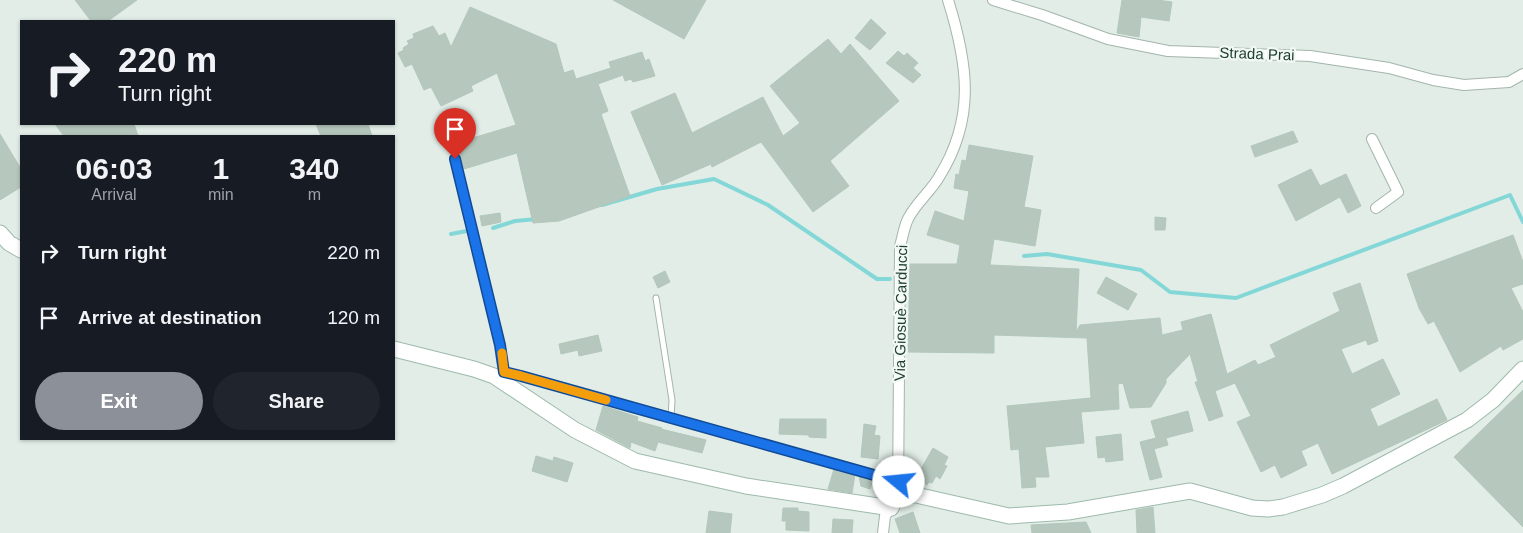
<!DOCTYPE html>
<html lang="en">
<head>
<meta charset="utf-8">
<style>
  :root { --surface:#171b24; --page:#20242c; --text:#f1f3f6; --muted:#9ea1a6; --accent:#8c9099 }
  body { margin:0; font-family:Helvetica,sans-serif; background:var(--page); color:var(--text); height:100vh; display:flex; flex-direction:column; font-size:19px; white-space:nowrap }
  * { box-sizing:border-box; margin:0 }
  p { font-size:16px; color:var(--muted) }
  .icon { flex:none; width:28px; height:28px; fill:none; stroke:currentColor; stroke-width:2; stroke-linecap:round; stroke-linejoin:round }
  .map { position:relative; flex:1; overflow:hidden }
  .panel { position:absolute; left:20px; top:135px; width:375px; height:305px; display:flex; flex-direction:column; background:var(--surface); border-radius:0px; box-shadow:0 1px 4px #0004 }
  .panel>* { flex:none }
  .guide { position:absolute; left:20px; top:20px; width:375px; height:105px; border-radius:0px; box-shadow:0 1px 4px #0004; background:#171b24; color:var(--text); overflow:hidden }
  .pin { position:absolute; display:grid; place-items:center; width:42px; height:42px; color:#fff; margin:-51px -21px; border-radius:50% 50% 50% 0; rotate:-45deg; box-shadow:0 0 5px #0007 }
  .pin .icon { rotate:45deg }
  .me { position:absolute; width:55px; margin:-28px; rotate:287deg; stroke-linejoin:round; filter:drop-shadow(0 0 4px #0008) }
  .turn { display:flex; align-items:center; gap:18px; height:105px; padding:0 15px; font-size:22px }
  .turn .icon { width:65px; height:65px; stroke-width:2.5 }
  .turn b { display:block; font-size:35px; line-height:42px }
  .eta { display:flex; justify-content:space-evenly; align-items:center; height:85px; text-align:center }
  .eta b { font-size:30px; font-weight:800; line-height:35px }
  .primary-button { display:flex; gap:10px; margin-top:auto; padding:10px 15px }
  .primary-button a { flex:1; height:58px; border-radius:30px; background:var(--accent); color:#fff; font-size:20px; font-weight:800; line-height:58px; text-align:center }
  .primary-button a+a { background:var(--page); color:var(--text) }
  ul { padding:0; list-style:none }
  li { display:flex; align-items:center; gap:15px; height:65px; padding:0 15px }
  li div { flex:1 }
  li b { display:block; font-size:19px }
  li em { font-style:normal }
  .map>svg:first-child { display:block }
</style>
</head>
<body>
<div class="map">
<svg width="1523" height="533" viewBox="0 0 1523 533">
  <rect width="100%" height="100%" fill="#e1ede6"/>
  <g fill="none" stroke-linecap="round" stroke-linejoin="round">
    <path stroke="#84d7d7" stroke-width="4" d="M602 205 657 189 714 179 768 205 877 279H890
      M493 228 515 221 537 219
      M451 234 467 231
      M1024 256 1047 254 1141 270 1170 292 1236 298 1510 195 1523 222"/>
  </g>
  <path fill="#b6c8be" stroke="#b3c7bb" d="M75 0H137L108 21H91Z
    M613 0H706L684 39Z
    M1122 0H1157L1172 2 1169 21 1141 17 1139 37 1117 33Z
    M470 7 556 44 564 73 573 70 576 79 611 68 609 62 642 52 645 61 649 59 655 76 633 82 631 79 625 81 623 75 598 84 608 111 601 114 630 196 559 221 533 223 517 153 464 169 449 119 459 117 466 140 516 125 497 73 471 86 473 91 441 106 431 87 424 90 412 64 405 67 398 53 404 50 403 48 409 44 407 41 414 38 413 34 433 26 439 36 445 33 451 47Z
    M871 19 886 33 870 50 855 38Z
    M828 39 841 54 850 44 899 101 830 161 849 186 813 212 761 142 712 167 711 164 662 185 631 112 675 93 692 133 763 97 783 136 800 123 770 86Z
    M898 51 904 56 907 53 918 63 913 68 921 75 913 83 886 63Z
    M55 124H134L138 136H64Z
    M316 124H368L372 136H321Z
    M1293 131 1298 142 1255 157 1251 146Z
    M0 134 21 169V187L0 200Z
    M969 145 1033 156 1024 207 1041 210 1035 246 994 239 990 265 1079 269 1076 332 1080 325 1160 318 1162 335 1183 330 1181 322 1211 314 1227 374 1255 360 1258 365 1276 357 1270 345 1340 311 1333 293 1360 283 1378 341 1368 345 1366 340 1341 349 1352 374 1383 359 1400 394 1370 409 1378 427 1437 399 1447 420 1332 474 1318 443 1301 451 1307 465 1281 478 1275 465 1261 472 1237 422 1251 416 1235 383 1215 391 1223 416 1209 421 1195 382H1198L1190 354 1166 379V383L1151 407 1130 408 1123 383 1118 384 1119 409 1081 412 1084 443 1045 447 1049 477H1035L1036 487 1022 488 1019 449 1011 450 1007 406 1091 398 1087 338 994 335V353L908 352 910 264H957L960 245 927 235 935 211 964 221 969 191 954 188 956 174 959 175 962 160 966 161Z
    M1311 169 1320 186 1346 174 1361 206 1348 213 1340 197 1296 221 1278 185Z
    M500 213 501 222 482 226 480 216Z
    M1155 217 1166 218 1165 230H1155Z
    M1513 235 1523 262V284L1511 288 1523 312V339L1503 350 1501 346 1460 372 1434 321 1428 324 1419 308 1407 274Z
    M665 271 670 282 658 288 653 277Z
    M1106 277 1137 294 1128 310 1097 293Z
    M598 335 602 351 579 356 578 350 561 354 559 344Z
    M1523 390V527L1454 457Z
    M603 406 638 417 637 421 662 428 661 429 706 440 702 453 658 442 655 451 631 442 630 448 628 447 596 430Z
    M1188 411 1193 431 1166 438 1168 445 1154 449 1162 477 1150 480 1140 442 1156 438 1151 421Z
    M780 419H826V438L809 437V435L779 434Z
    M864 424 876 426 874 435 880 436 878 459 861 457Z
    M1121 434 1123 460 1106 462 1105 457 1098 458 1096 437Z
    M933 448 948 457 944 465 947 466 940 479 936 476 932 483 929 482 927 485 916 478Z
    M536 456 553 461 554 457 573 463 567 482 532 471Z
    M834 469 855 474 852 493 828 489Z
    M859 476 873 480 870 489 861 486Z
    M1153 507 1155 533H1137L1136 510Z
    M783 508H798V511L809 512V531L786 530V521H782Z
    M709 511 732 514 730 533H706Z
    M913 512 920 533H900L895 519Z
    M833 519 853 520 852 533H832Z
    M1086 522 1091 533H1032L1031 525Z"/>
  <g fill="none" stroke-linecap="round" stroke-linejoin="round">
    <g stroke="#a3b5ac" stroke-width="7">
      <path id="lane" d="M451 140 500 345 504 363 503 375
        M656 298 672 400 671 418
        M504 372 521 376 898 482"/>
    </g>
    <g stroke="#a3b5ac" stroke-width="12">
      <path id="street" d="M993 0 1042 15 1108 39 1168 51 1310 56 1389 68 1433 80 1464 85 1509 82 1523 74
        M1372 139 1398 192 1376 208
        M898 494 900 246C903 237 904 225 909 217 917 202 931 191 939 177 976 118 968 64 948 0
        M883 533 885 516 891 508"/>
    </g>
    <g stroke="#9ebaac" stroke-width="17">
      <path id="secondary" d="M0 233 9 243 21 250
        M394 349 474 369 494 376 575 430 635 461 746 486 891 508 898 494 916 495 1009 516 1068 512 1190 491 1252 508 1268 509 1283 507 1322 495 1343 486 1467 420 1493 400 1523 369"/>
    </g>
    <use href="#lane" stroke="#fff" stroke-width="5"/>
    <use href="#street" stroke="#fff" stroke-width="10"/>
    <use href="#secondary" stroke="#fff" stroke-width="15"/>
  </g>
  <g fill="none" stroke-linecap="round" stroke-linejoin="round">
    <g stroke="#114b97" stroke-width="12">
      <path id="route" d="M455 159 500 345 504 372 521 376 899 482"/>
    </g>
    <use href="#route" stroke="#1a73e8" stroke-width="9"/>
    <path stroke="#f59e0b" stroke-width="9" d="M502 353 504 372 521 376 606 400"/>
  </g>
  <g text-anchor="middle" stroke-width="4.5" stroke-linejoin="round" paint-order="stroke">
    <g font-size="15" fill="#203f32" stroke="#f2f9f4">
      <text transform="translate(1257 54) rotate(2)" y="5">Strada Prai</text>
      <text transform="translate(901 313) rotate(-89)" y="5">Via Giosuè Carducci</text>
    </g>
  </g>
</svg>
<div class="pin" style="left:455px;top:159px;background:#d93025"><svg class="icon" aria-label="arrive" viewBox="0 0 24 24"><path d="M6 21V4h12l-3 4 3 4H6"/></svg></div>
<svg class="me" style="left:899px;top:482px" viewBox="-20 -20 40 40"><circle r="19" fill="#fff"/><path d="M0-13L10 11 0 6-10 11z" fill="#1a73e8"/></svg>
<div class="guide">
<div class="turn"><svg class="icon" aria-label="right" viewBox="0 0 24 24"><path d="M7 20v-9h11M14 6l5 5-5 5"/></svg><div><b>220 m</b>Turn right</div></div>
</div>
<section class="panel">
<div class="eta">
<div><b>06:03</b><p>Arrival</p></div>
<div><b>1</b><p>min</p></div>
<div><b>340</b><p>m</p></div>
</div>
<ul>
<li><svg class="icon" aria-label="right" viewBox="0 0 24 24"><path d="M7 20v-9h11M14 6l5 5-5 5"/></svg><div><b>Turn right</b></div><em>220 m</em></li>
<li><svg class="icon" aria-label="arrive" viewBox="0 0 24 24"><path d="M6 21V4h12l-3 4 3 4H6"/></svg><div><b>Arrive at destination</b></div><em>120 m</em></li>
</ul>
<div class="primary-button"><a>Exit</a><a>Share</a></div>
</section>
</div>
</body>
</html>
